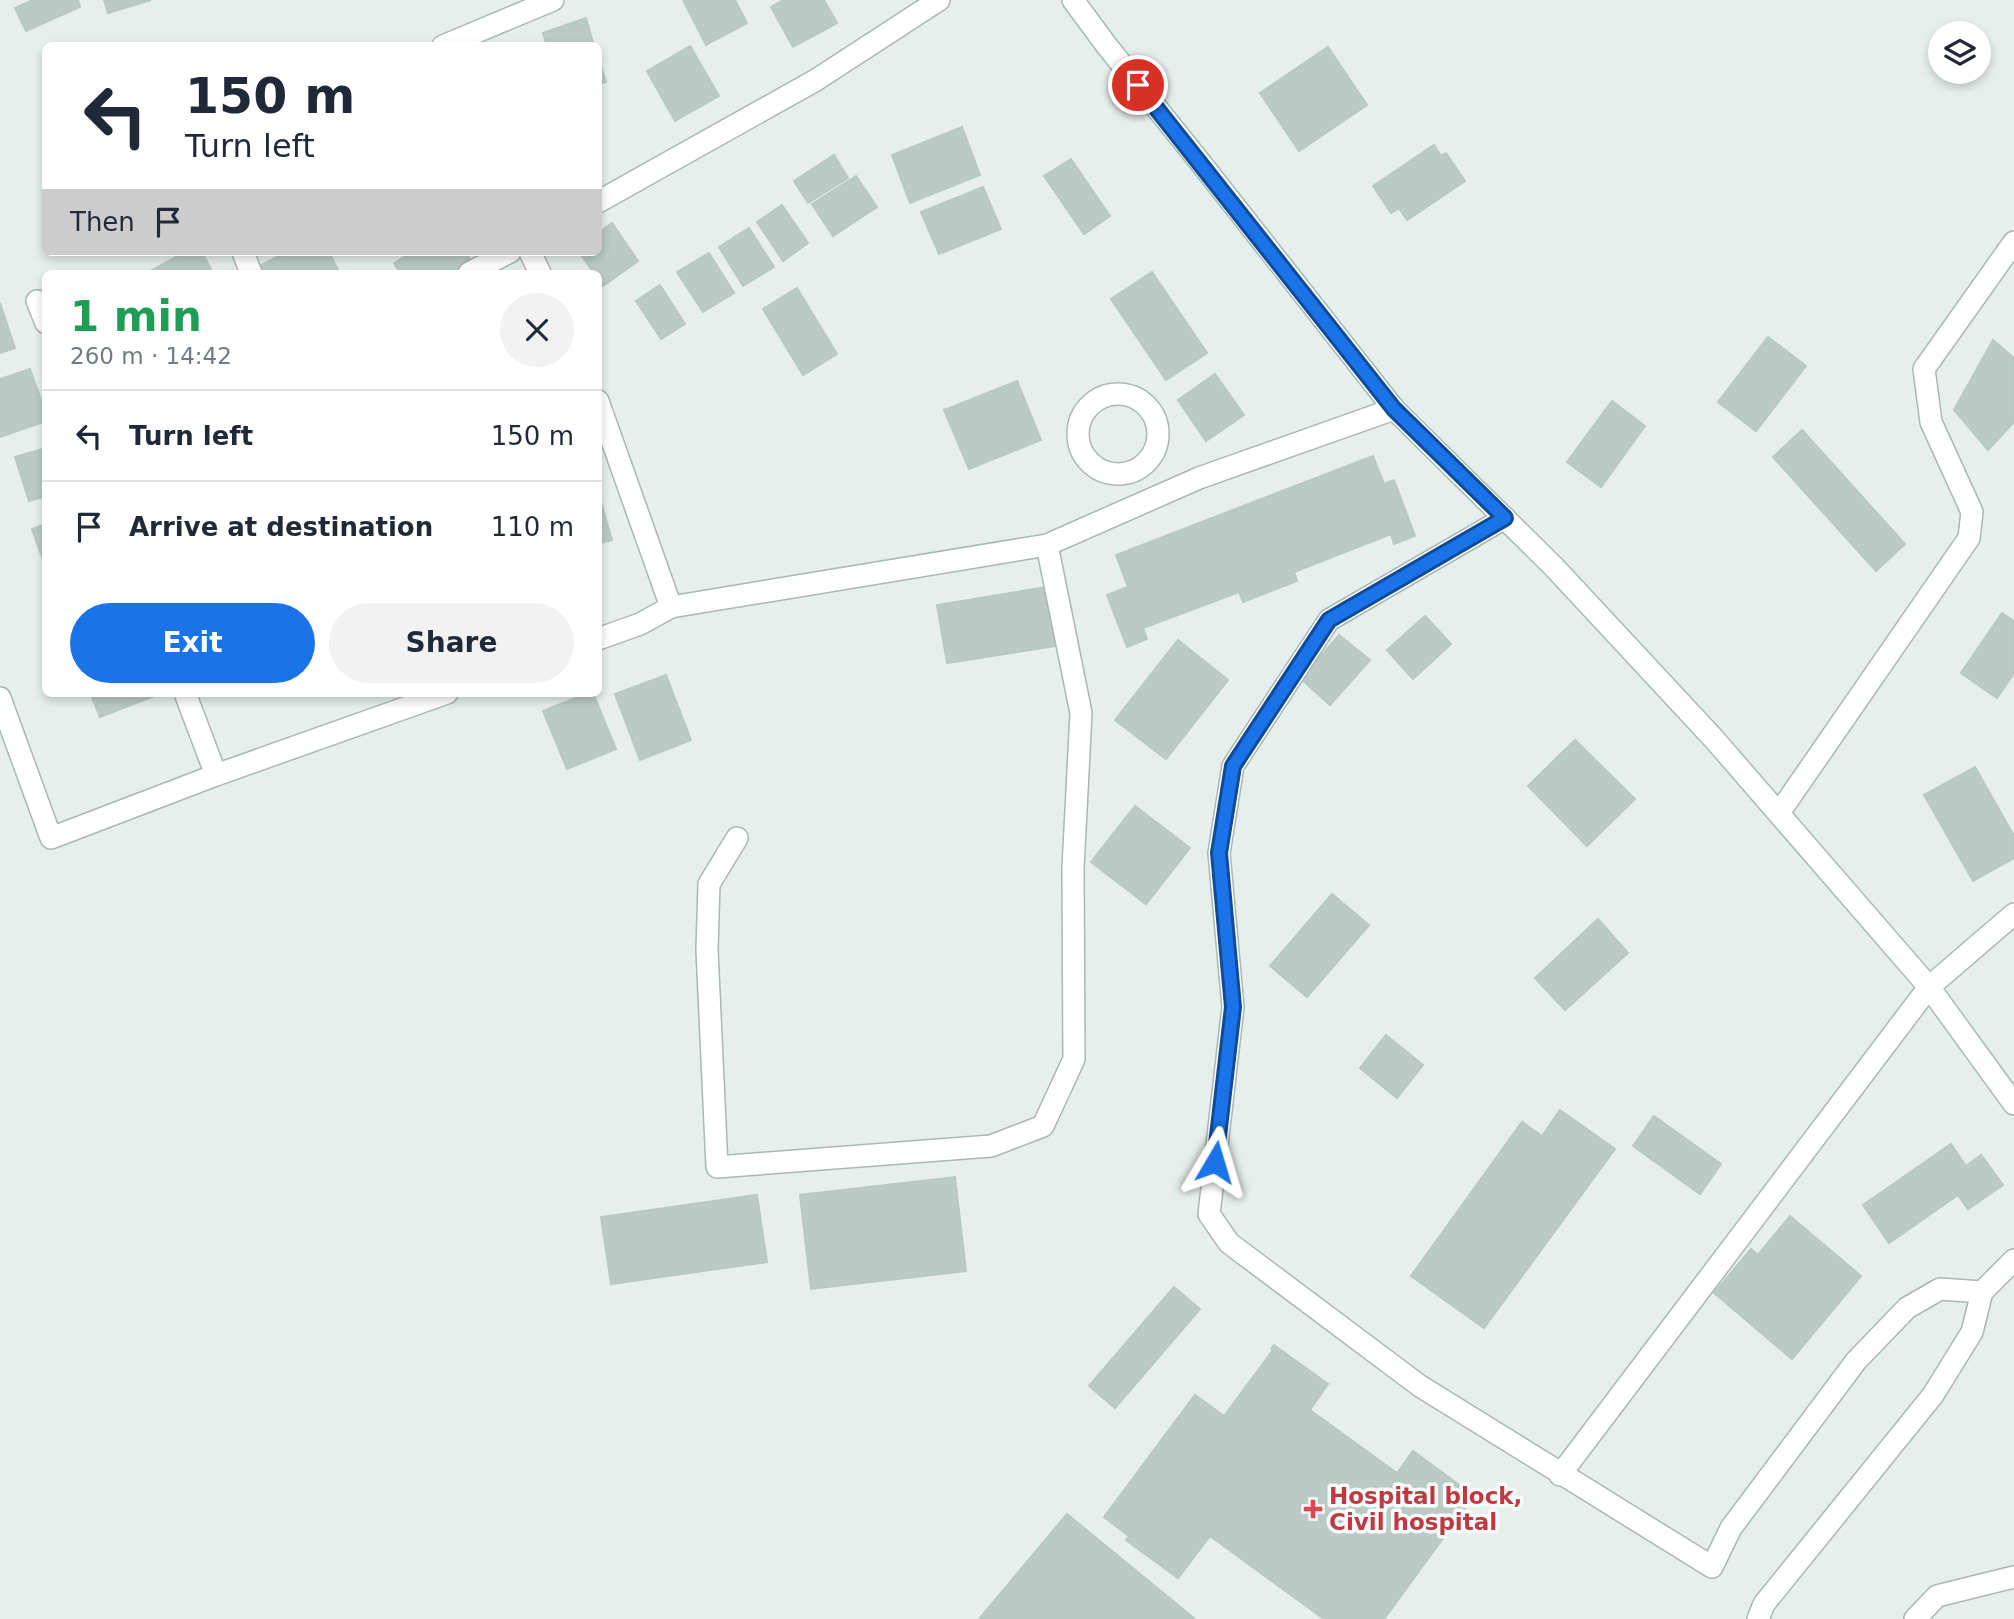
<!DOCTYPE html>
<html lang="en">
<head>
<meta charset="utf-8">
<style>
  :root { --surface:#fff; --page:#f2f2f3; --text:#1f2937; --muted:#747a83; --line:#e0e1e3; --accent:#1a73e8 }
  body { margin:0; font-family:"DejaVu Sans",sans-serif; background:var(--page); color:var(--text); height:100vh; display:flex; flex-direction:column; font-size:26px; white-space:nowrap }
  * { box-sizing:border-box; margin:0 }
  p { font-size:23px; color:var(--muted) }
  .icon { flex:none; width:38px; height:38px; fill:none; stroke:currentColor; stroke-width:2; stroke-linecap:round; stroke-linejoin:round }
  .map { position:relative; flex:1; overflow:hidden }
  .drawer { position:absolute; left:42px; top:270px; width:560px; height:427px; display:flex; flex-direction:column; background:var(--surface); border-radius:10px; box-shadow:0 4px 10px #0003 }
  .drawer>* { flex:none }
  .top-card { position:absolute; left:42px; top:42px; width:560px; height:214px; border-radius:10px; box-shadow:0 4px 10px #0003; background:#fff; color:var(--text); overflow:hidden }
  .buttons { position:absolute; left:1928px; top:21px; display:grid; gap:14px }
  .buttons a { display:grid; place-items:center; width:63px; height:63px; border-radius:50%; background:var(--surface); box-shadow:0 4px 10px #0003; font-size:35px }
  .pin { position:absolute; display:grid; place-items:center; width:60px; height:60px; color:#fff; margin:-30px; border:4px solid #fff; border-radius:50%; box-shadow:0 2px 7px #0007 }
  .me { position:absolute; width:77px; margin:-38px; rotate:7deg; stroke-linejoin:round; filter:drop-shadow(0 0 5px #0008) }
  .turn { display:flex; align-items:center; gap:24px; height:147px; padding:0 28px; font-size:32px }
  .turn .icon { width:91px; height:91px; stroke-width:2.5 }
  .turn b { display:block; font-size:49px; line-height:60px }
  .then { display:flex; align-items:center; height:66px; padding:0 28px; background:#0003; gap:14px; font-size:26px }
  .round { display:grid; place-items:center; flex:none; width:74px; height:74px; border-radius:37px; background:var(--page) }
  .overview { display:flex; align-items:center; justify-content:space-between; height:119px; padding:0 28px }
  h1 { font-size:42px; font-weight:700; line-height:52px; color:#1e9e55 }
  .action { display:flex; gap:14px; margin-top:auto; padding:14px 28px }
  .action a { flex:1; height:80px; border-radius:42px; background:var(--accent); color:#fff; font-size:28px; font-weight:700; line-height:80px; text-align:center }
  .action a+a { background:var(--page); color:var(--text) }
  ul { padding:0; list-style:none }
  li { display:flex; align-items:center; gap:21px; height:91px; padding:0 28px; border-top:2px solid var(--line) }
  li div { flex:1 }
  li b { display:block; font-size:26px }
  li em { font-style:normal }
  .map>svg:first-child { display:block }
</style>
</head>
<body>
<div class="map">
<svg width="2014" height="1619" viewBox="0 0 2014 1619">
  <rect width="100%" height="100%" fill="#e6efeb"/>
  <path fill="#bbcac4" stroke="#b8c9c2" stroke-width="2" d="M33 0H78L80 7 26 31 15 8Z
    M104 0H151L108 13Z
    M683 0H735L747 23 706 45Z
    M783 0H824L837 23 793 47 771 7Z
    M586 18 594 46H547L543 33Z
    M690 46 719 96 675 121 647 71Z
    M1328 47 1367 105 1299 151 1260 93Z
    M598 58 606 82 598 84Z
    M962 127 980 175 910 203 892 155Z
    M1434 145 1441 156 1446 153 1465 181 1407 220 1399 208 1391 213 1373 186Z
    M834 155 848 178 808 203 794 181Z
    M1071 159 1110 216 1084 234 1044 176Z
    M856 176 877 207 833 236 812 204Z
    M983 187 1001 229 939 254 921 212Z
    M782 205 808 243 783 261 757 222Z
    M612 223 638 261 603 286 598 279V273H594L579 252H598V233Z
    M749 228 774 267 743 286 719 247Z
    M185 252H202L213 273H147Z
    M287 252H329L338 270 331 273H255L253 269Z
    M413 252H466L473 265 458 273H400L394 263Z
    M709 253 734 293 703 312 677 272Z
    M1152 272 1207 353 1166 380 1111 299Z
    M660 285 685 324 661 339 636 301Z
    M797 288 837 354 803 375 763 309Z
    M0 303 15 348 0 353Z
    M1768 337 1806 366 1756 431 1718 402Z
    M1993 340 2014 358V422L1988 450 1954 410Z
    M30 369 46 414V421L0 437V379Z
    M1215 374 1244 415 1206 441 1178 400Z
    M1017 381 1041 440 969 469 944 410Z
    M1612 401 1645 426 1601 487 1567 462Z
    M1802 430 1905 544 1876 571 1773 457Z
    M46 448V496L29 501 15 457Z
    M1373 456 1384 484 1394 480 1415 536 1394 544 1391 534 1294 572 1297 581 1243 602 1239 592 1143 628 1147 639 1127 647 1107 595 1128 587 1116 555Z
    M598 492 612 540 598 544Z
    M46 524V568L32 529Z
    M1047 587 1056 646 947 663 937 605Z
    M2002 613 2014 621V673L1997 698 1961 673Z
    M1425 616 1451 644 1413 679 1387 650Z
    M1339 635 1370 660 1330 705 1301 679Z
    M1178 640 1228 680 1166 759 1115 720Z
    M666 675 691 740 640 760 615 694Z
    M90 693H156L157 695 100 717Z
    M588 693H593L616 749 567 769 543 711Z
    M1575 740 1635 799 1587 846 1528 786Z
    M1975 767 2014 836V858L1973 881 1924 795Z
    M1135 806 1190 848 1146 904 1091 862Z
    M1332 894 1369 925 1307 997 1270 966Z
    M1598 919 1628 953 1565 1010 1535 978Z
    M1386 1035 1423 1065 1397 1098 1360 1068Z
    M1560 1110 1615 1149 1484 1328 1411 1276 1522 1122 1542 1136Z
    M1654 1116 1721 1164 1700 1194 1633 1146Z
    M1951 1144 1966 1166 1981 1155 2003 1185 1968 1209 1958 1195 1889 1243 1863 1205Z
    M955 1177 966 1271 811 1289 800 1195Z
    M757 1195 767 1262 611 1284 601 1217Z
    M1790 1216 1861 1276 1792 1359 1714 1293 1751 1249 1758 1255Z
    M1174 1287 1200 1309 1115 1408 1089 1386Z
    M1274 1345 1328 1384 1310 1410 1397 1473 1413 1451 1474 1496 1384 1619H1324L1210 1536 1178 1578 1126 1540 1129 1536 1104 1517 1195 1395 1224 1416 1273 1350 1271 1349Z
    M1067 1514 1195 1619H979Z"/>
  <g fill="none" stroke-linecap="round" stroke-linejoin="round">
    <g stroke="#a8b8b2" stroke-width="24">
      <path id="street" d="M443 46 553 0
        M598 202 816 80 939 0
        M243 252 251 273
        M530 252 540 273
        M469 273 510 252
        M37 301 46 323
        M1078 434a40 40 0 1 1 80 0a40 40 0 1 1-80 0Z
        M598 401 671 607
        M1505 518 1329 620 1233 766 1219 853 1233 1007 1209 1214 1229 1243 1420 1386 1712 1567 1731 1528 1856 1361 1907 1308 1940 1289 1982 1292
        M598 639 640 624 671 607 1047 545 1199 478 1394 409
        M185 693 216 775
        M0 698 51 838 216 775 447 693
        M1779 813 1969 538 1972 512 1931 422 1924 369 2014 242
        M737 838 709 884 707 950 717 1167 991 1146 1043 1126 1074 1059 1073 868 1081 713 1047 545
        M1560 1475 1929 987 2014 914
        M1758 1619 1764 1604 1933 1395 1972 1332 1982 1292 2014 1260
        M1915 1619 1937 1596 2014 1577"/>
    </g>
    <g stroke="#a4bbb3" stroke-width="24">
      <path id="secondary" d="M1073 0 1107 46 1200 162 1394 409 1554 567 1714 739 1929 987 2014 1104"/>
    </g>
    <use href="#street" stroke="#fff" stroke-width="21"/>
    <use href="#secondary" stroke="#fff" stroke-width="21"/>
  </g>
  <g fill="none" stroke-linecap="round" stroke-linejoin="round">
    <g stroke="#114b97" stroke-width="18">
      <path id="route" d="M1138 85 1394 409 1505 518 1329 620 1233 766 1219 853 1233 1007 1215 1162"/>
    </g>
    <use href="#route" stroke="#1a73e8" stroke-width="12"/>
  </g>
  <path fill="#e0444e" stroke="#f7fbf9" stroke-width="2.5" d="M1309.5 1498.5h7v7h7v7h-7v7h-7v-7h-7v-7h7z"/>
  <g text-anchor="middle" stroke-width="7" stroke-linejoin="round" paint-order="stroke">
    <g font-size="23" font-weight="bold" fill="#be3a42" stroke="#f7fbf9" text-anchor="start">
      <text x="1329" y="1504">Hospital block,<tspan x="1329" dy="26">Civil hospital</tspan></text>
    </g>
  </g>
</svg>
<div class="buttons">
<a><svg class="icon" aria-label="layers" viewBox="0 0 24 24"><path d="M12 4l9 5-9 5-9-5zM3 14l9 5 9-5"/></svg></a>
</div>
<div class="pin" style="left:1138px;top:85px;background:#d93025"><svg class="icon" aria-label="arrive" viewBox="0 0 24 24"><path d="M6 21V4h12l-3 4 3 4H6"/></svg></div>
<svg class="me" style="left:1215px;top:1162px" viewBox="-20 -20 40 40"><path d="M0-17L14 15 0 8-14 15z" fill="#1a73e8" stroke="#fff" stroke-width="4"/></svg>
<div class="top-card">
<div class="turn"><svg class="icon" aria-label="left" viewBox="0 0 24 24"><path d="M17 20v-9H6M10 6l-5 5 5 5"/></svg><div><b>150 m</b>Turn left</div></div>
<div class="then">Then<svg class="icon" aria-label="arrive" viewBox="0 0 24 24"><path d="M6 21V4h12l-3 4 3 4H6"/></svg></div>
</div>
<section class="drawer">
<div class="overview"><div><h1>1 min</h1><p>260 m · 14:42</p></div><a class="round"><svg class="icon" aria-label="close" viewBox="0 0 24 24"><path d="M6 6l12 12M18 6L6 18"/></svg></a></div>
<ul>
<li><svg class="icon" aria-label="left" viewBox="0 0 24 24"><path d="M17 20v-9H6M10 6l-5 5 5 5"/></svg><div><b>Turn left</b></div><em>150 m</em></li>
<li><svg class="icon" aria-label="arrive" viewBox="0 0 24 24"><path d="M6 21V4h12l-3 4 3 4H6"/></svg><div><b>Arrive at destination</b></div><em>110 m</em></li>
</ul>
<div class="action"><a>Exit</a><a>Share</a></div>
</section>
</div>
</body>
</html>
